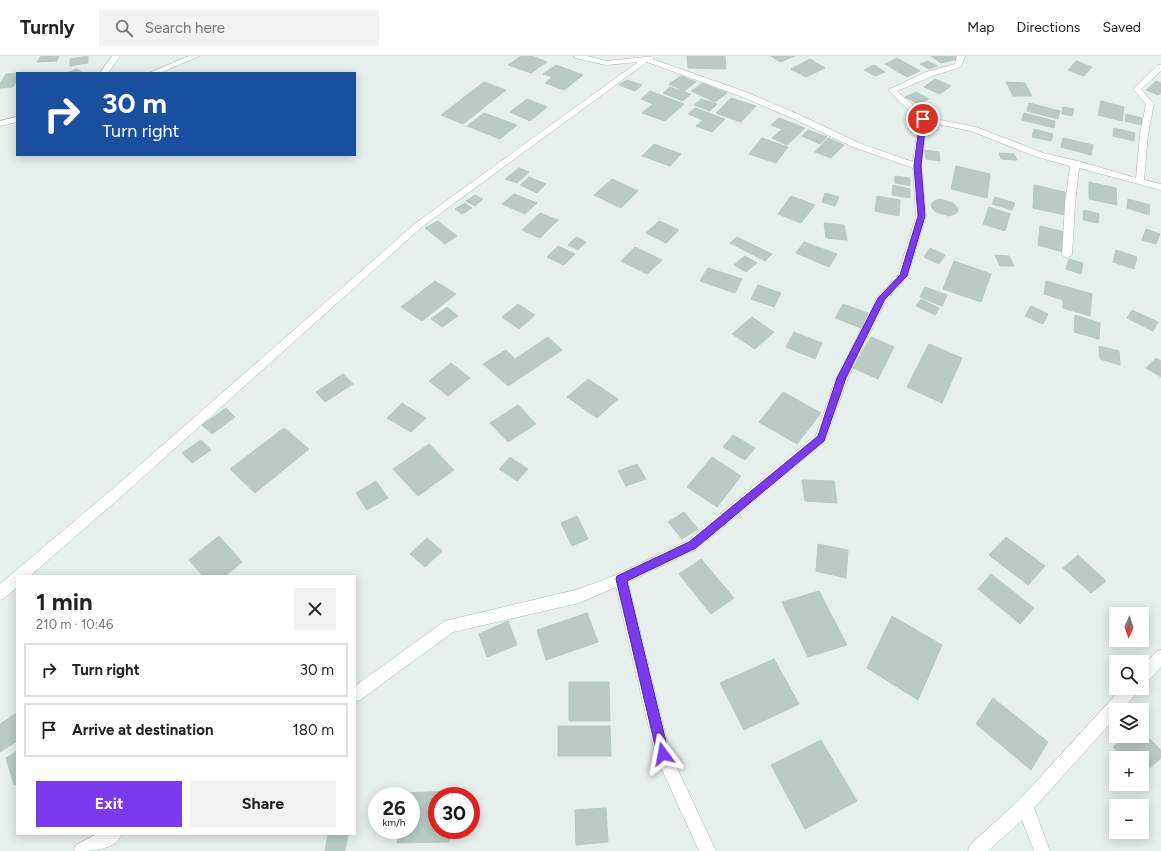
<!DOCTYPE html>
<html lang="en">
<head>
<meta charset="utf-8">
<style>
  :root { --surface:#fff; --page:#f2f2f2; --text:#222; --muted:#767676; --line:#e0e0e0; --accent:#7c3aed }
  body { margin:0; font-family:Figtree,sans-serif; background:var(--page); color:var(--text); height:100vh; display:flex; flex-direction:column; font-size:15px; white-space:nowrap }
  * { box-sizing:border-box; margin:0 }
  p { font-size:13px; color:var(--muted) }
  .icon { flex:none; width:22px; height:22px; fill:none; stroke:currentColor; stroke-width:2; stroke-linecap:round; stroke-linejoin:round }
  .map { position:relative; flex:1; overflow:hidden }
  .panel { position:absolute; left:16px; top:519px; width:340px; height:260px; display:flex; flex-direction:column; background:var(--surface); border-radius:0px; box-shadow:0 2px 10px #0003 }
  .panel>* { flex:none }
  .hud { position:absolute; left:16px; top:16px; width:340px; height:84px; border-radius:0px; box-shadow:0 2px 10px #0003; background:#1a4fa0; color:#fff; overflow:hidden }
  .needle { width:26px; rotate:182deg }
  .fabs { position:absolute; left:1109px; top:551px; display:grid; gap:8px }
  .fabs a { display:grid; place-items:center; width:40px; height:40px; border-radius:0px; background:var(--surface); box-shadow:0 2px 10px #0003; font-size:20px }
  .speed { position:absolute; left:368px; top:731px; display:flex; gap:8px; font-size:20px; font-weight:700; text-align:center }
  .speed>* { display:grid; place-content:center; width:52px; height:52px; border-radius:50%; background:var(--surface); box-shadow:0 2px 10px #0003; line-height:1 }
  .speed small { font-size:10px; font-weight:400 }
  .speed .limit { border:6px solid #d22; background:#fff; color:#111 }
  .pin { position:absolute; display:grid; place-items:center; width:34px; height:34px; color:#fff; margin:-17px; border:2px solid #fff; border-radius:50%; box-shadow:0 1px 4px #0007 }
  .me { position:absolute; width:44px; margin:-22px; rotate:347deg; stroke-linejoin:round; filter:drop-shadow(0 0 3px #0008) }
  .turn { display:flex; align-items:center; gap:14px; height:84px; padding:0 20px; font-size:18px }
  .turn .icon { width:52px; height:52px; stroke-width:2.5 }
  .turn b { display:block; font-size:28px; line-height:34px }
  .round { display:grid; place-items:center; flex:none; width:42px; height:42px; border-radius:0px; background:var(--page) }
  .head { display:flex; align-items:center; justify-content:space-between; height:68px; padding:0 20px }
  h1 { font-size:24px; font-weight:700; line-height:30px }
  .primary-button { display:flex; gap:8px; margin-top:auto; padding:8px 20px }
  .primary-button a { flex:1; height:46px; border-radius:0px; background:var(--accent); color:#fff; font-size:16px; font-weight:700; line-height:46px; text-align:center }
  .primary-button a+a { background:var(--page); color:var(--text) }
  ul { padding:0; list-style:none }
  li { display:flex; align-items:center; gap:12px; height:54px; margin:0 8px 6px; padding:0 12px; border:2px solid var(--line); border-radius:0px }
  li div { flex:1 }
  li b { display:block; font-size:15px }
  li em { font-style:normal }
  header { display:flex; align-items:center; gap:24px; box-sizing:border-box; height:56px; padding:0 20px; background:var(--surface); border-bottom:1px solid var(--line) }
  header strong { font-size:19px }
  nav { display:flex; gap:22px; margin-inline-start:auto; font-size:14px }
  .search { width:280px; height:36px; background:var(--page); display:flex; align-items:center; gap:10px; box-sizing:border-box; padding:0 14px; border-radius:0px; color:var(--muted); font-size:15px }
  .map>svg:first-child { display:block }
</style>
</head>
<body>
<header>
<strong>Turnly</strong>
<div class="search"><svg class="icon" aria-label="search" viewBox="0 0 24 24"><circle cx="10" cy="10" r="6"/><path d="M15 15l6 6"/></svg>Search here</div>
<nav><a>Map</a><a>Directions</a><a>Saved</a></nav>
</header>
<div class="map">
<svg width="1161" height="795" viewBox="0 0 1161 795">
  <rect width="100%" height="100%" fill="#e6efeb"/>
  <path fill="#bbcac4" stroke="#b8c9c2" d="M41 0H59L57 5 37 6Z
    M88 0V7L70 10V3Z
    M521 0H532L547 6 531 17 508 9Z
    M687 0H725L726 13 688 12Z
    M771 0H795L780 6Z
    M931 0H954L958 3 941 7Z
    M897 2 920 15 907 21 885 8Z
    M810 3 825 12 806 21 791 13Z
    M928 5 937 10 929 13 920 8Z
    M1076 5 1092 11 1084 20 1068 14Z
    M556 9 583 19 564 34 545 27 552 21 543 18Z
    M874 9 885 16 875 20 864 14Z
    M77 13 83 17H66Z
    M17 17V25L13 31 0 32V28L6 18Z
    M681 20 696 26 684 35 669 28Z
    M935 23 951 30 940 38 924 31Z
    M627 24 642 29 635 35 619 29Z
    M1156 25 1161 27V37L1158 39 1146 34Z
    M484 26 506 34 463 68 441 59Z
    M1006 26 1025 27 1032 40H1013Z
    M703 27 727 37 715 46 691 35Z
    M670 31 691 38 683 45 663 37Z
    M650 35 684 48 665 65 642 57 653 48 641 43Z
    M916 36 929 43 918 48 905 41Z
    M731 42 756 50 741 66 716 57Z
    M527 43 547 51 530 65 510 56Z
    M701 43 717 48 710 55 694 49Z
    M1101 45 1124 51 1122 65 1098 59Z
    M926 47 935 52 926 58 917 53Z
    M1029 47 1060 55 1058 63 1027 55Z
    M1063 51 1074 53 1072 60 1062 58Z
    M695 52 725 63 712 76 696 70 703 64 688 58Z
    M484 57 517 69 500 83 467 70Z
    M1024 57 1055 65 1054 72 1022 64Z
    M1126 58 1142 62 1141 69 1125 65Z
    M779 62 805 72 787 89 772 82 782 73 771 69Z
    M1114 72 1135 77 1134 85 1113 80Z
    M1034 73 1053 78 1051 85 1032 81Z
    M808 74 827 81 820 88 802 80Z
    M762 82 788 91 776 107 749 98Z
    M828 82 844 89 831 102 815 96Z
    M1063 82 1093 89 1091 99 1061 91Z
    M654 88 681 98 670 110 642 100Z
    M925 94 939 96 940 105 926 103Z
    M999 97 1014 98 1017 104 1001 103Z
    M956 110 990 118 987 142 951 133Z
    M519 112 529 116 517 127 505 123Z
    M895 120 910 122V130L895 127Z
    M529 121 546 128 537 137 520 129Z
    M612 123 638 135 621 152 594 139Z
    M1089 126 1116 132 1117 149 1089 143Z
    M893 129 910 133V142L892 139Z
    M1034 129 1065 136V159L1033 152Z
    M825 137 839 141 835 150 822 146Z
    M514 138 537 147 525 158 502 148Z
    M475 139 483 143 475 150 466 145Z
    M791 140 815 149 801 167 778 158Z
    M877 140 900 144 899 160 875 155Z
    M995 141 1015 147 1012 154 992 148Z
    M940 143 953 147 957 151 958 155 955 158 949 160 936 156 932 152 931 148 934 145Z
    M1128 143 1150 149 1149 159 1127 152Z
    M465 147 472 152 462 158 455 153Z
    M989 151 1010 158 1005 175 983 168Z
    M1084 154 1099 158 1098 167 1083 164Z
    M540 157 558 164 540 182 522 174Z
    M438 165 457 180 445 188 425 172Z
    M659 165 679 174 666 187 646 177Z
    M824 167 844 169 847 184 826 182Z
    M1040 170 1065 176 1063 196 1038 189Z
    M1146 173 1160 178 1156 188 1142 184Z
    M576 181 586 186 578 194 568 189Z
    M737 181 772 198 765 205 730 187Z
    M804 186 837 198 829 211 796 197Z
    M558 190 575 198 564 209 547 201Z
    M635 191 662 204 647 218 621 205Z
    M930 192 945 199 939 208 924 201Z
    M1116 194 1137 201 1134 213 1113 206Z
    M995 199 1009 200 1014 210H1000Z
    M745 200 757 207 746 216 734 209Z
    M1069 203 1083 207 1081 218 1066 213Z
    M954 205 991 218 981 246 943 233Z
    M708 212 742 223 735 237 700 225Z
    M435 225 456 238 422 265 401 251Z
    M1046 225 1092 238 1090 260 1063 252V244L1044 238Z
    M758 229 781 237 774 251 751 243Z
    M925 231 947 239 942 250 920 241Z
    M921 243 939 252 935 259 916 250Z
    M518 248 535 259 519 273 502 261Z
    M843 248 868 257 861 272 835 262Z
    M1031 250 1048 258 1043 268 1025 260Z
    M447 251 458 260 442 271 431 263Z
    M1132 254 1158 266 1153 275 1127 262Z
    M1075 259 1100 267 1099 283 1074 276Z
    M752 261 774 276 755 293 732 278Z
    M794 276 822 287 815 303 786 291Z
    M548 281 562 294 508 330 483 308 506 294 515 303Z
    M871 281 894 291 878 323 853 312Z
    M929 288 962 302 942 347 907 331Z
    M1099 290 1119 295 1120 309 1100 303Z
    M1156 302 1161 305V321L1146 312Z
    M451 307 470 322 448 340 429 325Z
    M343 318 353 328 325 346 316 336Z
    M588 323 618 343 597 362 567 341Z
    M783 336 821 357 797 388 759 366Z
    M402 347 426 362 411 376 387 362Z
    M518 349 536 368 508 386 490 367Z
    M226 352 235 361 212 378 202 369Z
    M284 372 309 393 255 437 230 413Z
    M733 379 755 392 745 404 723 391Z
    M201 384 211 394 192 407 182 397Z
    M429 388 454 414 418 440 393 413Z
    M510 401 528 413 517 425 499 413Z
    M712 401 741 420 717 451 687 431Z
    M637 408 646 423 626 430 618 415Z
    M802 424 834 425 837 447 805 445Z
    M376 425 388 442 367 454 356 437Z
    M684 456 698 473 682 483 668 466Z
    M577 460 588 483 572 490 561 467Z
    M219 480 242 506 225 520H203L189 504Z
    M1006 481 1045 510 1028 529 989 499Z
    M427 482 442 495 425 511 410 498Z
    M818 488 848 494 846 522 816 515Z
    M1078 499 1106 525 1091 537 1063 512Z
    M701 503 734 542 711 558 679 518Z
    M991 518 1034 552 1020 568 978 533Z
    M819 535 847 589 808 601 782 546Z
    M587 557 598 586 546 604 537 574Z
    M892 560 942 589 918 644 867 612Z
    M508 565 517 589 487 601 479 578Z
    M774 603 799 648 744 674 720 627Z
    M569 626H609L610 665H569Z
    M993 642 1048 686 1031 714 976 668Z
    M17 657V685L0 696V668Z
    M558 670H610L611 700H558Z
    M1142 675 1161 694V702L1142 719V702H1124L1113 691 1127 680H1142Z
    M821 684 857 745 805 773 771 709Z
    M17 695V728L14 729 6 702Z
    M453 735V740H437V774H450L449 786 397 787 398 774H411V740H402L403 737Z
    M606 752 608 786 576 789 575 754Z
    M328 778H348L345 795H325Z"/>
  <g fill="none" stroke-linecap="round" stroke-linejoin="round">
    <g stroke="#a8b8b2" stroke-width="1">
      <path id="minor" d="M112 0H120L108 17H100Z
        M189 0H200L160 17H149Z
        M574 0H587L606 5 655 0 652 3 746 36 800 59 859 87 913 106 919 64 888 34 926 16 955 8 957 0H965L961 11 932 20 897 35 926 61 976 71 1043 97 1078 105 1136 122 1140 78 1146 48 1133 33 1158 9H1161V15L1141 33 1154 48 1148 78 1144 124 1161 128V134L1079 112 1075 148 1072 199 1067 202 1062 199 1065 148 1070 110 1037 101 971 75 927 66 921 110 926 160 908 220 886 244 848 322 825 385 697 493 628 526 670 697 716 795H699L655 698 616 531 579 547 453 576 360 644 355 646V630L445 565 579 533 616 519 687 485 816 379 836 322 877 242 898 219 916 160 913 112 853 91 794 63 740 40 647 6 423 170 124 438 30 520H17V531L5 542 0 544V528L116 430 417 166 638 6 606 9 575 2Z
        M17 61V66L0 70V65Z
        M1161 594V611L1147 626 1142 628V611L1156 596Z
        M1122 632H1139L1137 637 1122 654H1116V661L1034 752 1050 795H1034L1022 764 988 795H968L970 789 1019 744Z
        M97 778H122C115 795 90 795 74 795L76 789Z"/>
    </g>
    <use href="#minor" fill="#fff" fill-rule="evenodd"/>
  </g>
  <path fill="#7c3aed" stroke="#51269a" d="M923 61 926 63 921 110 925 160 907 220 885 243 846 322 824 385 696 492 627 525 669 698 667 703 663 704 659 703 657 698 616 523 617 520 689 486 818 380 837 322 878 242 900 219 918 160 914 110 920 63Z"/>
</svg>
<div class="fabs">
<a><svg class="needle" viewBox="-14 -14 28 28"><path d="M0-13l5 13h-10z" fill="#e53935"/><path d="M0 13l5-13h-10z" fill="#767676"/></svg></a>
<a><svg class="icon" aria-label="search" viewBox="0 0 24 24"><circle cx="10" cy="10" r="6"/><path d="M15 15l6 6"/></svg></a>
<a><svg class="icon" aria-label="layers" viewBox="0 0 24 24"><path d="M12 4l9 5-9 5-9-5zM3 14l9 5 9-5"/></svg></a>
<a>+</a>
<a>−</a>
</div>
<div class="speed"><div>26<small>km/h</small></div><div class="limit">30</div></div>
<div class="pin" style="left:923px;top:63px;background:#d93025"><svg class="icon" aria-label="arrive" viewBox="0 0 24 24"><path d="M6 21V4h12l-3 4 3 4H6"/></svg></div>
<svg class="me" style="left:663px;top:698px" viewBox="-20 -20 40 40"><path d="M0-17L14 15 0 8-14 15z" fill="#7c3aed" stroke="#fff" stroke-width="4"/></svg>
<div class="hud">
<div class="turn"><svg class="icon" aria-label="right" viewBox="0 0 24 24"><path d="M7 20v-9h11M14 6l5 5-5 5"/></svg><div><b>30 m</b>Turn right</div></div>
</div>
<section class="panel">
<div class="head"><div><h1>1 min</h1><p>210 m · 10:46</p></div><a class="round"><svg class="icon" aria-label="close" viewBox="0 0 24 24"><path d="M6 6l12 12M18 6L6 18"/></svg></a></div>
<ul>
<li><svg class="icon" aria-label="right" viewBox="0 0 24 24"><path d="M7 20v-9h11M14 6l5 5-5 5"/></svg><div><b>Turn right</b></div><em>30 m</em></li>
<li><svg class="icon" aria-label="arrive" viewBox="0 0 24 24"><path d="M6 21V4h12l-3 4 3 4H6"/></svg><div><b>Arrive at destination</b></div><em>180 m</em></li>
</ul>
<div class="primary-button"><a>Exit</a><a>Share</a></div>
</section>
</div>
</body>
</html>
